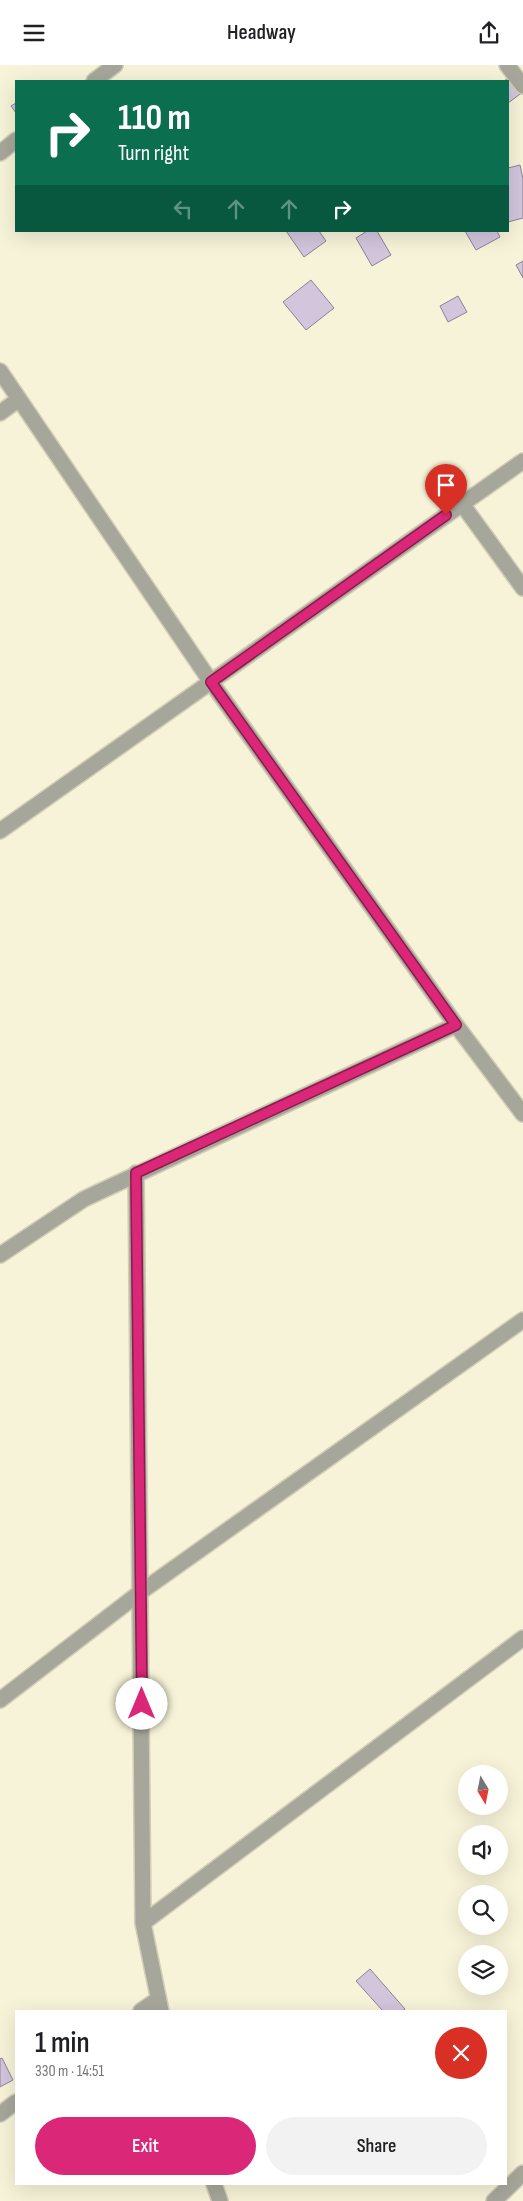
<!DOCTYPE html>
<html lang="en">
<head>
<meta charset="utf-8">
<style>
  :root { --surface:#fff; --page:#f2f2f2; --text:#202124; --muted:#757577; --accent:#db2777 }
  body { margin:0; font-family:"Sofia Sans Condensed",sans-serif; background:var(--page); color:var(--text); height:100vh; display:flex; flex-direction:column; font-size:19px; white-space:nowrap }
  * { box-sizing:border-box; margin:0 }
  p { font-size:16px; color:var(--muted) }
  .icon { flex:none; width:28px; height:28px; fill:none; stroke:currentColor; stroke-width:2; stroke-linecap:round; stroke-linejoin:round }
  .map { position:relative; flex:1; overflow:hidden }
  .side { position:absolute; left:15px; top:1945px; width:492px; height:175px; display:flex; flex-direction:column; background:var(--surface); border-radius:0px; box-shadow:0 5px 20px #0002 }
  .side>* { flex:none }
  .banner { position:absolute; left:15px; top:15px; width:494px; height:152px; border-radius:0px; box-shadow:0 5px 20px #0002; background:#0b6e4f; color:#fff; overflow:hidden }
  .needle { width:32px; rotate:170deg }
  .fabs { position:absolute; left:458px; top:1700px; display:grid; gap:10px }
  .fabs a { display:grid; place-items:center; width:50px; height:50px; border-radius:50%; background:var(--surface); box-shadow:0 5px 20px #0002; font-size:25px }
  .pin { position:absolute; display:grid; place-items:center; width:42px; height:42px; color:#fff; margin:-51px -21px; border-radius:50% 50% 50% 0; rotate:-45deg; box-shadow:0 0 5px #0007 }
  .pin .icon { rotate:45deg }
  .me { position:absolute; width:55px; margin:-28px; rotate:0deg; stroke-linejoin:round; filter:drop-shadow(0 0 4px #0008) }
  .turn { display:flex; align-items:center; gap:18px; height:105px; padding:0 20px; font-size:22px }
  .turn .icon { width:65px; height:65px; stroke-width:2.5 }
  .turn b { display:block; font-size:35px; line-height:42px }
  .lanes { display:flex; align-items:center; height:48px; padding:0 20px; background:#0003; justify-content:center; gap:25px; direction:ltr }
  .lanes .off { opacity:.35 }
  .round { display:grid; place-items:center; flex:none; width:52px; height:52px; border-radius:26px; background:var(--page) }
  .headline { display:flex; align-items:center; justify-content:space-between; height:85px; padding:0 20px }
  h1 { font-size:30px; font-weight:600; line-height:38px }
  .button { display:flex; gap:10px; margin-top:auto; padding:10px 20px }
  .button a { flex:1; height:58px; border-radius:30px; background:var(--accent); color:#fff; font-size:20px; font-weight:600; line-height:58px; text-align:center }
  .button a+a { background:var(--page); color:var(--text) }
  header { display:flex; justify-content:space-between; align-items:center; height:65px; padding:0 20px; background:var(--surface); font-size:22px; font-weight:600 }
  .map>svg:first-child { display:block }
</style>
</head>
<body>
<header><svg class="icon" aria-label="menu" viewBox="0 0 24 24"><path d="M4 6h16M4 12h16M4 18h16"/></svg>Headway<svg class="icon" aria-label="share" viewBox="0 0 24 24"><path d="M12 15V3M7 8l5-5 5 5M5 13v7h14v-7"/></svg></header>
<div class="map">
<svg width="523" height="2136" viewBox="0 0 523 2136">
  <rect width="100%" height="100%" fill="#f7f3d8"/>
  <path fill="#d2c5dc" stroke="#8d8197" d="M517 7 523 27 508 38V16H504Z
    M16 38V48L11 41Z
    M520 100 523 114V153L508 157V103Z
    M286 166H319L326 176 304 192Z
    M367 166H377L391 190 372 201 356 173Z
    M465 166H497L500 172 476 185Z
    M523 196V213L516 200Z
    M311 215 334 243 306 265 283 237Z
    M458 231 467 247 448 257 440 241Z
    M370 1904 405 1944 403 1946H383L356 1916Z
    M2 1993 13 2015 0 2022V1994Z"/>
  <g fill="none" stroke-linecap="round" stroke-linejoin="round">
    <g stroke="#d2ceb6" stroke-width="18">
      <path id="minor" d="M507 0 523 21
        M94 16 115 0
        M0 88 16 75
        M0 306 211 617 456 960 523 1049
        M0 348 19 334
        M462 439 523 523
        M0 766 523 396
        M136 1108 143 1858 161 1946
        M0 1190 84 1134 456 960
        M0 1635 142 1526 523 1255
        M143 1858 523 1573
        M141 1946 157 1935
        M0 2049 16 2037
        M214 2119 220 2136
        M494 2136 523 2108"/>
    </g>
    <use href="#minor" stroke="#a7a69a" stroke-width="15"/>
  </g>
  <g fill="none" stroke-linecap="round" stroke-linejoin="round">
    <g stroke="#8e194d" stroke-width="12">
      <path id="route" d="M142 1639 136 1108 456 960 211 617 446 450"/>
    </g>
    <use href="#route" stroke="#db2777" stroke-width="9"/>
  </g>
</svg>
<div class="fabs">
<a><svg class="needle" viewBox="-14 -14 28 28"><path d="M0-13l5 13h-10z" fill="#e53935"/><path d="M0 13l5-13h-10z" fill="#757577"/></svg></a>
<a><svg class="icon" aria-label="sound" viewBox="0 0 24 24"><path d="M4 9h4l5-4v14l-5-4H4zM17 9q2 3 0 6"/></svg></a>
<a><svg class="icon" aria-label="search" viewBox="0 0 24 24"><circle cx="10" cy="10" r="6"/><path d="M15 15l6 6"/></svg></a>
<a><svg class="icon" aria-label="layers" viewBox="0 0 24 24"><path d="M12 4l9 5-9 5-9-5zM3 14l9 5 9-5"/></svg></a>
</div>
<div class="pin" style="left:446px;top:450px;background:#d93025"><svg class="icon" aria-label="arrive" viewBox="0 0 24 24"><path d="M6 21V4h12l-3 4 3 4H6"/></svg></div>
<svg class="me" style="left:142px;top:1639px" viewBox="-20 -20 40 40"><circle r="19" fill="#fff"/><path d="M0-13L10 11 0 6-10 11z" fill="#db2777"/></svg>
<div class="banner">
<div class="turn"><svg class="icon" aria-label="right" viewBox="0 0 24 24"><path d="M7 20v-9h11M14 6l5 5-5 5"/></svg><div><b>110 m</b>Turn right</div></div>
<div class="lanes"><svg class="icon off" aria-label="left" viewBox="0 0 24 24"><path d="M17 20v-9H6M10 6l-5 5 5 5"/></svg><svg class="icon off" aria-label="ahead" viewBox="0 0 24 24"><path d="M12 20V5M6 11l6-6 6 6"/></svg><svg class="icon off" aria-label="ahead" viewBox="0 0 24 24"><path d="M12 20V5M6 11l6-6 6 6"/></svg><svg class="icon" aria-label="right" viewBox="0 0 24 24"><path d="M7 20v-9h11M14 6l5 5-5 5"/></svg></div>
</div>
<section class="side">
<div class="headline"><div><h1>1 min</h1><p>330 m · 14:51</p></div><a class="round" style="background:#d93025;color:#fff"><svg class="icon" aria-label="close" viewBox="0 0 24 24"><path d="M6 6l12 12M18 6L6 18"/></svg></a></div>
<div class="button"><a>Exit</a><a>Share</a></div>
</section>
</div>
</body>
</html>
